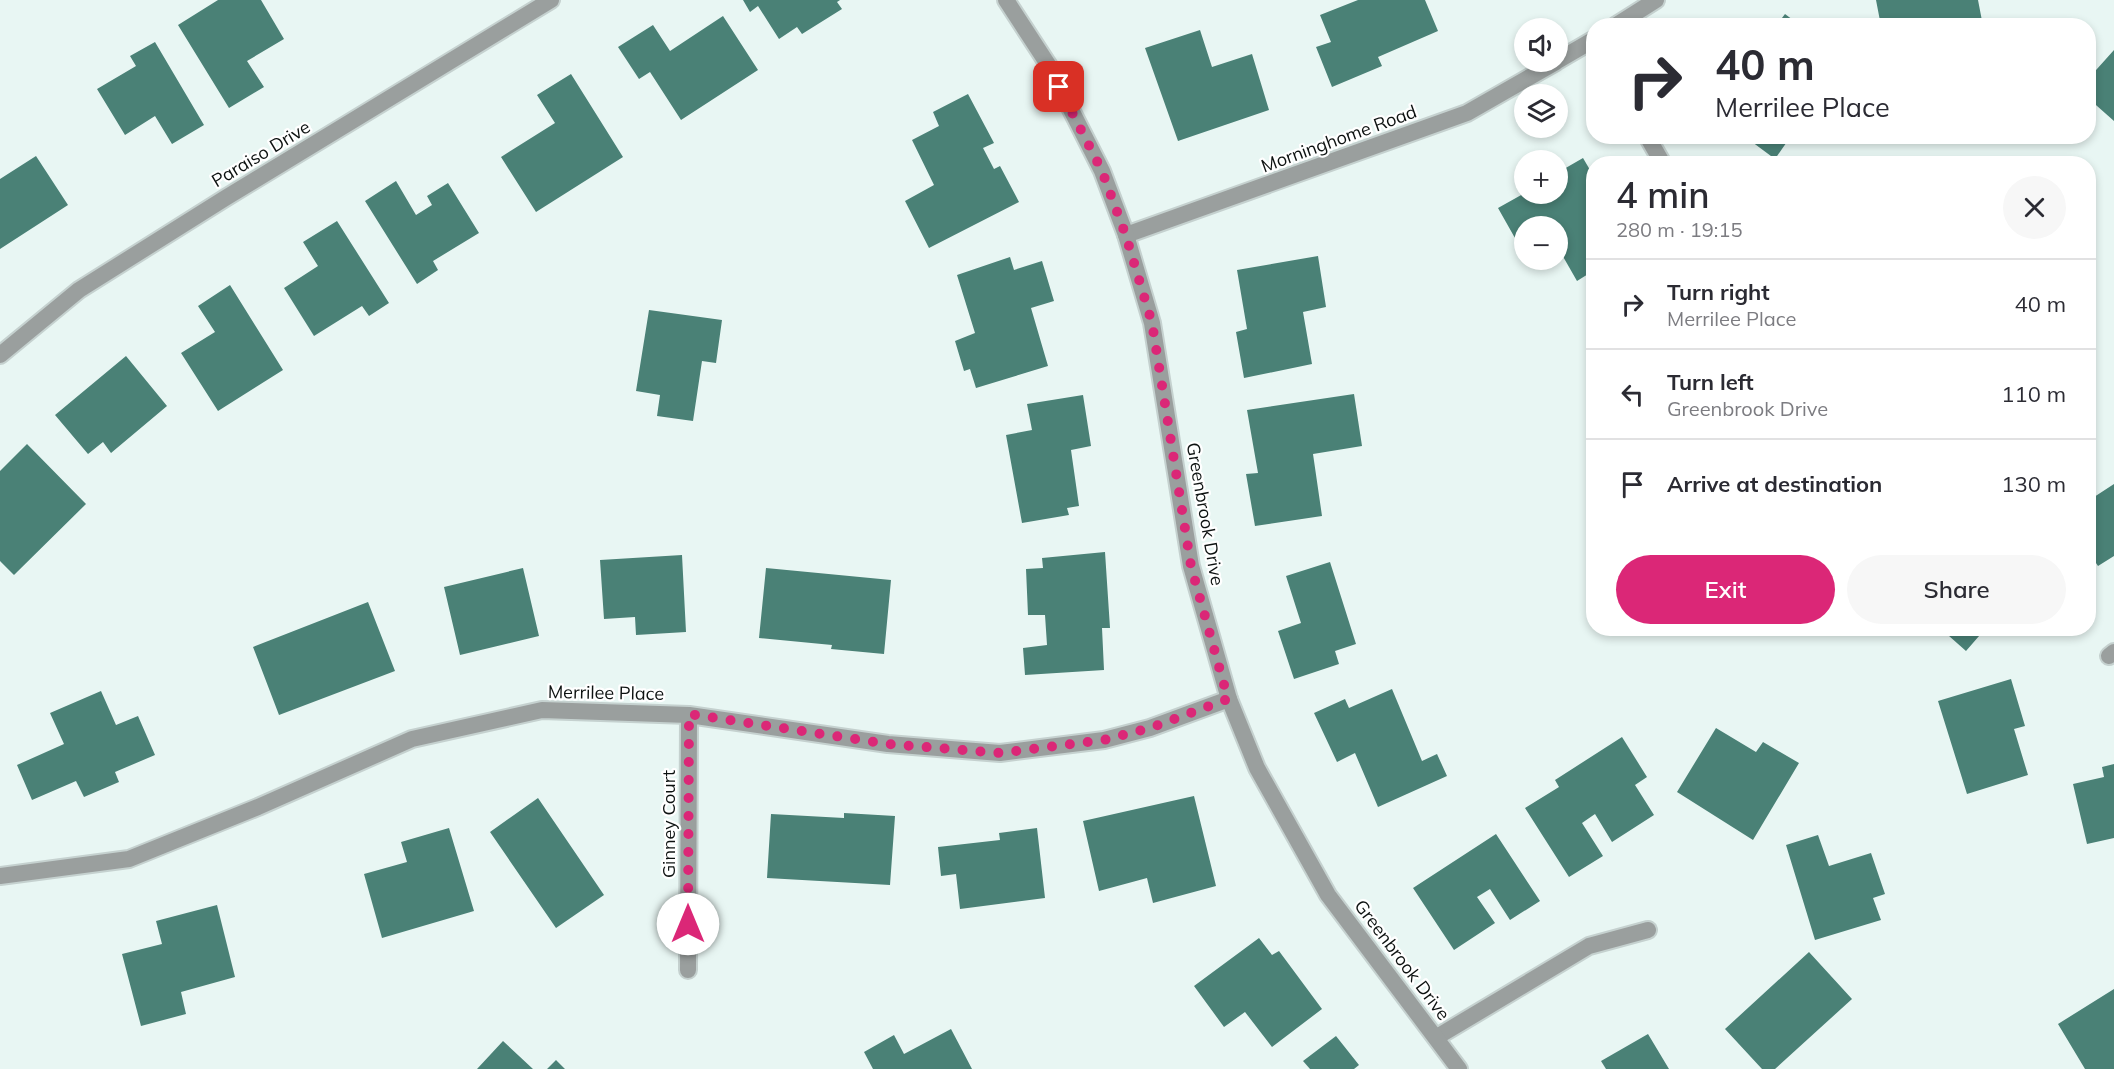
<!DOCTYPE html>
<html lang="en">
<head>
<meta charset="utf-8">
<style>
  :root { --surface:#fff; --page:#f7f7f7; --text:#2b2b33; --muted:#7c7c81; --line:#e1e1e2; --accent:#db2777 }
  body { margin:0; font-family:Mulish,sans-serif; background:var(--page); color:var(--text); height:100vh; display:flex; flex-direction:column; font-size:22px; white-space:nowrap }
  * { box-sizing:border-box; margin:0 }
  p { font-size:20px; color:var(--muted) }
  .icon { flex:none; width:33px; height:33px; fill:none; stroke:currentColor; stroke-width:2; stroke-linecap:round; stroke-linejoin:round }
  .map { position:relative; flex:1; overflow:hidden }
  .panel { position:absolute; left:1586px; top:156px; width:510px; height:480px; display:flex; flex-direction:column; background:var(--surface); border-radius:24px; box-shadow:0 3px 9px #0003 }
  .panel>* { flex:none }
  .guide { position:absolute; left:1586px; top:18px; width:510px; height:126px; border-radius:24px; box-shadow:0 3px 9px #0003; background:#fff; color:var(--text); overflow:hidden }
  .tools { position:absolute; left:1514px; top:18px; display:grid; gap:12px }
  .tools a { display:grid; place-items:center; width:54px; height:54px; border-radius:50%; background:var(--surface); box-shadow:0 3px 9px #0003; font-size:30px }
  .pin { position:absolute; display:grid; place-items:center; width:51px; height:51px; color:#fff; margin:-26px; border-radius:12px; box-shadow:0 3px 9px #0006 }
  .me { position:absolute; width:66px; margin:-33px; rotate:0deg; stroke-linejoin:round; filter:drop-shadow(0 0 4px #0008) }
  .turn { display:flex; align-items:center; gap:21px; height:126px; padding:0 30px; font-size:27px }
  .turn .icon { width:78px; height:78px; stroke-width:2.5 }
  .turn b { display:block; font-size:42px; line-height:51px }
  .round { display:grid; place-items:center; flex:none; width:63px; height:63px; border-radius:32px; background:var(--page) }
  .overview { display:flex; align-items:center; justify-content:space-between; height:102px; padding:0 30px }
  h1 { font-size:36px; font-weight:600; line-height:45px }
  .action { display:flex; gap:12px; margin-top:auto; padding:12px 30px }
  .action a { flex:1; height:69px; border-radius:36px; background:var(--accent); color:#fff; font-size:24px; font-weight:600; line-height:69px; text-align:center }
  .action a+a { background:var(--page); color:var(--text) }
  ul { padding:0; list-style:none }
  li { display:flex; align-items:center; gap:18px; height:90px; padding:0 30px; border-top:2px solid var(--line) }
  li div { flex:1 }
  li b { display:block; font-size:22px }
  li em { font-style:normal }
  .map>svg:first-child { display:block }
</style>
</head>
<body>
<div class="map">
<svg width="2114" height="1069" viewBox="0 0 2114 1069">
  <rect width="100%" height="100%" fill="#e8f6f3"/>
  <path fill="#4a8176" d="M218 0H261L284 39 247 61 264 87 229 108 178 25Z
    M743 0H840L837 2 842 9 802 34 797 27 779 39 758 6 750 12Z
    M1358 0H1425L1438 31 1378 57 1382 66 1332 87 1316 47 1331 42 1320 15Z
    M1876 0H1978L1983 26H1881Z
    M1785 14 1801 26H1776Z
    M723 16 758 70 681 120 650 72 639 79 618 47 653 25 670 51Z
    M1200 30 1212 67 1252 54 1269 110 1178 141 1145 48Z
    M155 42 204 125 172 144 155 116 125 135 97 89 136 66 130 56Z
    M2114 50V121L2088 98V79Z
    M571 74 623 157 536 212 501 157 555 123 537 95Z
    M968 94 994 143 983 148 994 169 1000 166 1019 202 929 248 905 201 934 185 912 140 939 126 933 112Z
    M1744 136H1791L1775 159Z
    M36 156 68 205 0 249V179Z
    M1583 158 1593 175V271L1577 281 1557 246V226H1524V254L1498 208 1523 194H1557V173Z
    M396 181 416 215 432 205 427 196 448 183 479 233 433 261 438 270 417 284 365 201Z
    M337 221 389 303 369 316 362 306 314 336 284 288 318 266 303 242Z
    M1318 256 1326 307 1303 312 1312 364 1244 378 1236 332 1247 329 1237 270Z
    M1010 257 1014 270 1042 261 1054 301 1031 308 1048 366 976 388 970 369 964 371 955 341 975 333 957 275Z
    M230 285 283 370 218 411 181 353 215 332 198 306Z
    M649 310 722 320 716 363 702 361 693 421 657 416 660 395 636 391Z
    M126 356 167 406 111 453 103 442 88 454 55 415Z
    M1354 394 1362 446 1313 454 1322 516 1255 526 1246 474 1258 473 1247 410Z
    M1083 395 1091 446 1071 450 1079 506 1067 508 1069 515 1022 523 1006 435 1032 430 1027 404Z
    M27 444 86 504 14 575 0 561V471Z
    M2114 484V556L2098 566 2088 551V493L2091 499Z
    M1105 552 1110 628H1102L1104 670 1025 675 1023 648 1047 645 1045 615H1028L1026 569 1043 568 1042 558Z
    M682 555 686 632 636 635 635 617 604 619 600 560Z
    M1330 562 1356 644 1335 651 1339 664 1294 679 1278 631 1301 623 1286 576Z
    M523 568 539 636 460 655 444 587Z
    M766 568 891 580 884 654 831 649 832 645 759 638Z
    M368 602 395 671 279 715 253 647Z
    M1940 628H1986L1966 651Z
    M2011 679 2025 726 2014 729 2028 775 1967 794 1938 701Z
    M1392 689 1422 761 1437 754 1447 776 1378 807 1355 753 1337 762 1314 713 1345 699 1349 708Z
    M101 691 116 725 138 716 155 755 115 772 119 782 84 797 76 781 32 800 17 765 64 744 50 713Z
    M1716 728 1756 752 1763 742 1799 763 1753 840 1677 792Z
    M1622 737 1647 777 1635 785 1654 815 1612 842 1595 814 1582 823 1603 856 1569 877 1525 808 1559 787 1555 780Z
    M2114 764V838L2087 844 2073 784 2104 777 2102 767Z
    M1194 796 1216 886 1153 903 1147 878 1099 891 1083 821Z
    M538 798 604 895 556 928 490 832Z
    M844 813 895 816 890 885 767 878 771 814 844 818Z
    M449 828 474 911 382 938 364 874 407 862 401 842Z
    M1037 828 1045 898 960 909 956 874 941 876 938 847 1000 840 999 833Z
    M1496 834 1540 901 1510 920 1490 889 1477 897 1495 923 1454 950 1413 888Z
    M1818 835 1829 866 1871 853 1885 894 1873 898 1881 920 1815 940 1786 845Z
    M217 905 235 977 181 992 186 1014 141 1026 122 954 162 944 156 921Z
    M1259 938 1272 955 1279 951 1322 1009 1272 1047 1245 1012 1224 1027 1194 986Z
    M1809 952 1852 999 1775 1069H1762L1725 1029Z
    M2114 989V1069H2085L2058 1024Z
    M951 1029 972 1069H873L864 1052 894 1035 904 1054Z
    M1648 1034 1669 1069H1606L1601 1061Z
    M1336 1036 1359 1065 1354 1069H1310L1303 1061Z
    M503 1041 533 1069H477Z
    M556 1060 565 1069H547Z"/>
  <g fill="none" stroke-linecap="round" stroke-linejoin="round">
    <g stroke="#c5d1cf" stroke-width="20">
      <path id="minor" d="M1615 26 1656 0
        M1557 61 1593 40
        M1647 136 1663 164
        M1126 235 1467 113 1556 62
        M0 355 79 290 227 197 551 0
        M2109 656 2114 652
        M0 876 129 859 258 807 412 739 542 710 689 715 888 744 1000 753 1104 740 1150 728 1229 699
        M688 970 689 715
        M1437 1037 1589 946 1648 930"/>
    </g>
    <g stroke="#c5d1cf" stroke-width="20">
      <path id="tertiary" d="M1006 0 1049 66 1102 171 1126 235 1152 323 1191 566 1229 699 1257 768 1328 895 1459 1069"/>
    </g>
    <use href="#minor" stroke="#9a9f9e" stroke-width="16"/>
    <use href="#tertiary" stroke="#9a9f9e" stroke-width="16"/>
  </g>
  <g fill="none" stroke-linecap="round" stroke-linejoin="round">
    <path stroke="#db2777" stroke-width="10" stroke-dasharray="0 18" d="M688 924 689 714 888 744 1000 753 1104 740 1150 728 1228 699 1191 566 1152 323 1126 236 1102 171 1059 87"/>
  </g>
  <g text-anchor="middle" stroke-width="4.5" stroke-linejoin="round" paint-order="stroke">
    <g font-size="18" fill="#0c1110" stroke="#fff">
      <text transform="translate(1339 139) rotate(-20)" y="6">Morninghome Road</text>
      <text transform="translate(261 154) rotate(-31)" y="6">Paraiso Drive</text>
      <text transform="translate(1205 514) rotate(80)" y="6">Greenbrook Drive</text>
      <text transform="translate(606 693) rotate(1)" y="6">Merrilee Place</text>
      <text transform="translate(669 824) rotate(-90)" y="6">Ginney Court</text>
      <text transform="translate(1402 960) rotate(53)" y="6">Greenbrook Drive</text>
    </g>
  </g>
</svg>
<div class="tools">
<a><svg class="icon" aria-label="sound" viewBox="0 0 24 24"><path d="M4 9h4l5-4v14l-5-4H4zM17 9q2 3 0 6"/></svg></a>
<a><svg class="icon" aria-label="layers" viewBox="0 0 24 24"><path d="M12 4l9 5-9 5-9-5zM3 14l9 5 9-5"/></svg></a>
<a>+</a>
<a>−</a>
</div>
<div class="pin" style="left:1059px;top:87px;background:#d93025"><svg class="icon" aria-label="arrive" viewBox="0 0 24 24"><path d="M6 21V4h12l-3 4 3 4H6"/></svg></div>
<svg class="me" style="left:688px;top:924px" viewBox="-20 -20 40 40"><circle r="19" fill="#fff"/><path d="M0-13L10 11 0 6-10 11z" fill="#db2777"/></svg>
<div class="guide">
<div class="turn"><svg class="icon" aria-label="right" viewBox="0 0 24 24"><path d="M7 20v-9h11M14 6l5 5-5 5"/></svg><div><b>40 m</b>Merrilee Place</div></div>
</div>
<section class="panel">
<div class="overview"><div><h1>4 min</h1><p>280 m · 19:15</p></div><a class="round"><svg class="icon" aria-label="close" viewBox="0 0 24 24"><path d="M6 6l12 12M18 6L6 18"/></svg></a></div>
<ul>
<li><svg class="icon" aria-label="right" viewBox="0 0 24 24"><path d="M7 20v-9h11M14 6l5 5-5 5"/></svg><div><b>Turn right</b><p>Merrilee Place</p></div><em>40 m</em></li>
<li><svg class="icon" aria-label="left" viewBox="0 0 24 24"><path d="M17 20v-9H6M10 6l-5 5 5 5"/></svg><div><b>Turn left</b><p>Greenbrook Drive</p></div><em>110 m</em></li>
<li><svg class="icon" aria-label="arrive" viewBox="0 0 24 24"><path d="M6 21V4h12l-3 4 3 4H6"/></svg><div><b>Arrive at destination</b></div><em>130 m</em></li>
</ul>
<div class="action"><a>Exit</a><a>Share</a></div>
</section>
</div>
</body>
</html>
